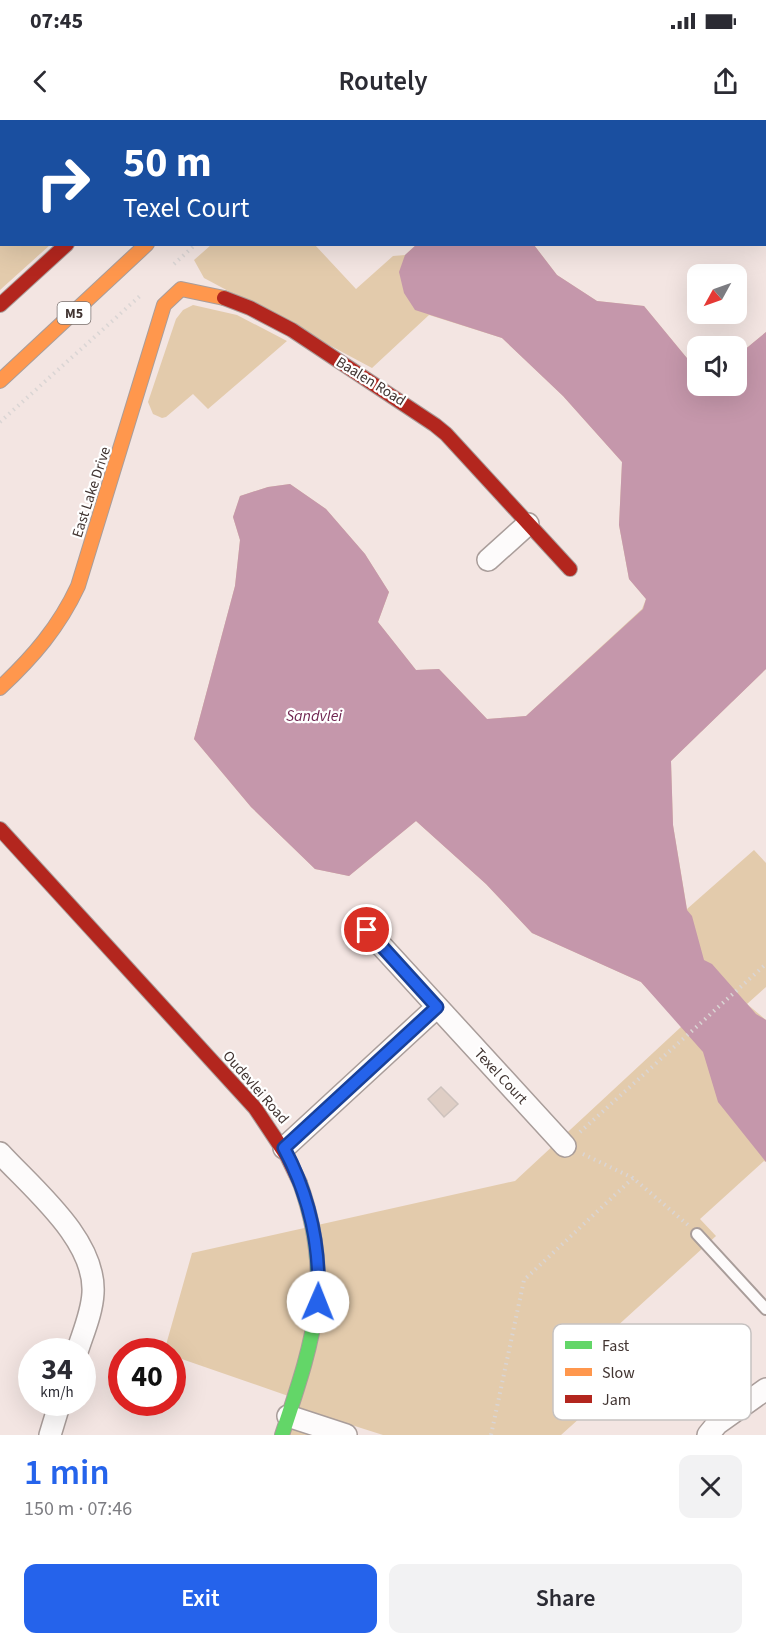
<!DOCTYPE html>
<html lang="en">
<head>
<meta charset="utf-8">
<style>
  :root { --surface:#fff; --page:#f2f2f3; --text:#2b2b33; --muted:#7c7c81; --accent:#2563eb }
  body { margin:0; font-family:"Source Sans 3",sans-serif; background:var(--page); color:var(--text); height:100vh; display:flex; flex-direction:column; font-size:22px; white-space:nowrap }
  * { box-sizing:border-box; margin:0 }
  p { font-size:20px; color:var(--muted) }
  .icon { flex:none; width:33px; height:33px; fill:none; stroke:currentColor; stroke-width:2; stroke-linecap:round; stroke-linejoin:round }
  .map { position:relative; height:1315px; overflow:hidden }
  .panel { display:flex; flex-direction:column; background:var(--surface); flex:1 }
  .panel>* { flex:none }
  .hud { position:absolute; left:0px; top:0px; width:766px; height:126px; box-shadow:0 6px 24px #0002; background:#1a4fa0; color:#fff; overflow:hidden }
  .needle { width:39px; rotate:230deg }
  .buttons { position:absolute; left:687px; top:144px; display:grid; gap:12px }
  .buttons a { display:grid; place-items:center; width:60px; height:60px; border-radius:12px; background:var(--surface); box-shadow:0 6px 24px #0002; font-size:30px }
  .speed { position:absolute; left:18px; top:1218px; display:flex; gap:12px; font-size:30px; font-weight:700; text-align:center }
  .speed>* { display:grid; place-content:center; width:78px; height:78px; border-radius:50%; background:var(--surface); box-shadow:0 6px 24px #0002; line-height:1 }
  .speed small { font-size:15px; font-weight:400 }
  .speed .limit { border:9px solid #d22; background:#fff; color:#111 }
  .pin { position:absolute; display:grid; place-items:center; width:51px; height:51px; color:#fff; margin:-26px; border:3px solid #fff; border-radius:50%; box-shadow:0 2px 6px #0007 }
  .me { position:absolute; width:66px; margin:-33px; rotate:1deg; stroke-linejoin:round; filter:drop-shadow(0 0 4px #0008) }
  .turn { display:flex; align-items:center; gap:21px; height:126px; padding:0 24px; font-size:27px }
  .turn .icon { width:78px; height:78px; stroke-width:2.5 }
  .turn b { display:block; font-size:42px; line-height:51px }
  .round { display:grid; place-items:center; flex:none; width:63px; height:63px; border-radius:12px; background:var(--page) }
  .overview { display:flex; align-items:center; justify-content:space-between; height:102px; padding:0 24px }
  h1 { font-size:36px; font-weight:600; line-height:45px; color:var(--accent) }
  .cta { display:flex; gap:12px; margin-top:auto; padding:12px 24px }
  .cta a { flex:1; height:69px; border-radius:12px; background:var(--accent); color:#fff; font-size:24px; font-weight:600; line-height:69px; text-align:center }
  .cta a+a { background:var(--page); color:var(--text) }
  .status { display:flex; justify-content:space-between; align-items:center; height:42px; padding:0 30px; background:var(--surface); direction:ltr }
  .status svg { height:16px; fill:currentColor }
  header { display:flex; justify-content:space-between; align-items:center; height:78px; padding:0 24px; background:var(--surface); font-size:27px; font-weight:600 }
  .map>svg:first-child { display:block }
</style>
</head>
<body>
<div class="status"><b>07:45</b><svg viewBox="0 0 49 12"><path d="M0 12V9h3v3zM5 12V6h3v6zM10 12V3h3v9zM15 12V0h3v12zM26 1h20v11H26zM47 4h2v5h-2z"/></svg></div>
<header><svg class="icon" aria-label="back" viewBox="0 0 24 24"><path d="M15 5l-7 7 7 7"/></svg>Routely<svg class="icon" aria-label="share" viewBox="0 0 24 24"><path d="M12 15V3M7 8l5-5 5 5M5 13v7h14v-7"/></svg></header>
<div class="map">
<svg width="766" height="1315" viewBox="0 0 766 1315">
  <rect width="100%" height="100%" fill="#f3e5e2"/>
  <path fill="#e3cbac" d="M0 0H187L2 2V124L50 125 0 170Z
    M211 125H315L356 169 393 136 405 135 416 125H534L557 155 597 181 644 186 691 243 697 246 698 266H736L737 236 766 212V549L671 641 673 705 687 789 754 730 766 743V867L747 884 766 900V1042L764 1041 700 1099 716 1116 614 1209 621 1218 581 1255 601 1279 561 1315H383L339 1301 334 1315H282L294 1278 173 1236 172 1232H164L192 1133 515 1061 682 906 641 862 532 813 486 764 416 701 349 756 315 749 251 687 194 619 235 466 240 420 233 397 240 376 268 367 290 364 326 389 365 434 389 472 378 502 416 550 439 549 487 599 526 596 642 489 646 479 629 459 619 405 622 342 563 276 502 218 429 195 372 248 204 158 194 140Z
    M193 185 237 195 287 221 208 289 193 274 166 297 162 298 153 294 148 282 176 199 183 190Z"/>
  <path fill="#c597ab" d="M416 125H534L557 155 597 181 644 186 691 243 697 246 698 266H736L737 236 766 212V549L671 641 673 705 687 790 692 796 704 840 712 844 756 894 766 900V1042L718 982 703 932 641 862 532 813 486 764 416 701 349 756 315 749 251 687 194 619 235 466 240 420 233 397 240 376 268 367 290 364 326 389 365 434 389 472 378 502 416 550 439 549 487 599 526 596 643 489 646 479 629 459 619 405 622 342 563 276 502 218 415 190 404 173 399 152 405 135Z"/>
  <path fill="#dfcec5" stroke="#cdc2bd" stroke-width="1.5" d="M441 967 458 984 444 997 428 979Z"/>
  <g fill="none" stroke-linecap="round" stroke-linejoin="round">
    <g stroke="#a99d9a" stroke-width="14">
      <path id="lane" d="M697 1114 766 1189"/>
    </g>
    <g stroke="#a99d9a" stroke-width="24">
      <path id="street" d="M744 0 745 2
        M679 2 681 0
        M765 24 766 25
        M765 70 766 69
        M488 440 528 404
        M367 810 565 1026
        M284 1028 437 887
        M0 1033C34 1070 96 1120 93 1173 92 1193 83 1213 77 1232
        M288 1296 346 1315
        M50 1315 60 1282
        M708 1315 717 1304 766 1269"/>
    </g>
    <g stroke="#a99d9a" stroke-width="16">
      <path id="fast" d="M282 1315C313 1221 335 1161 300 1063"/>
    </g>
    <g stroke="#a99d9a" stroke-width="16">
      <path id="slow" d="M201 2 203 0
        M0 261 147 124
        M0 568C33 537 59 507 78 466L164 185 181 169 224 178"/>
    </g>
    <g stroke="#a99d9a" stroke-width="16">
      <path id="jam" d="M280 2 282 0
        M224 178 250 188 292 210 435 305 446 314 570 449
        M0 185 67 124
        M0 709 255 988 287 1036 300 1063"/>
    </g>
    <path stroke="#dad5d4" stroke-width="4" stroke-dasharray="1.5 4.5" stroke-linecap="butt" d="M329 2 331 0
      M174 144 196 124
      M0 302 140 176
      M580 1012 766 844
      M583 1034 633 1058 688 1105
      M491 1315 524 1160 633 1058"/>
    <use href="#lane" stroke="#fdfbfb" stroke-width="10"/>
    <use href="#street" stroke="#fdfbfb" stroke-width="21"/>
    <use href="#fast" stroke="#63d668" stroke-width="14"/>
    <use href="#slow" stroke="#ff974d" stroke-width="14"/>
    <use href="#jam" stroke="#b3261e" stroke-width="14"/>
  </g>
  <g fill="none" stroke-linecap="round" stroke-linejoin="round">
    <g stroke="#184099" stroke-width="15">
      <path id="route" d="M318 1182C321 1126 310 1077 284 1028L437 887 367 810"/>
    </g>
    <use href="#route" stroke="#2563eb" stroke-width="10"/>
  </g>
  <g text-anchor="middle" stroke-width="4.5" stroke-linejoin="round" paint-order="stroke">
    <rect fill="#fff" stroke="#7a716f" stroke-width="1.5" x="57.5" y="182" width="33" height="22" rx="4.5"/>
    <g font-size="14" font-weight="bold" fill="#413431">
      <text x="74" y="198">M5</text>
    </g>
    <g font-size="15" fill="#413431" stroke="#fff">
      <text transform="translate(371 261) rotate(32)" y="5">Baalen Road</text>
      <text transform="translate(91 372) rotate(-72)" y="5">East Lake Drive</text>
      <text transform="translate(501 956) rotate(47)" y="5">Texel Court</text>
      <text transform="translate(256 967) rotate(49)" y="5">Oudevlei Road</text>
    </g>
    <g font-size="16" font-style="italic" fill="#712752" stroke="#fff">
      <text x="314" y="601">Sandvlei</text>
    </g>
  </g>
  <rect x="553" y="1204" width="198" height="96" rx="9" fill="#fff" stroke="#c6c2c1" stroke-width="1.5"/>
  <rect x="565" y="1221" width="27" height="8" fill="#63d668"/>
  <rect x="565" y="1248" width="27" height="8" fill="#ff974d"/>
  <rect x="565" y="1275" width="27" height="8" fill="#b3261e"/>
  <g font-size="16" fill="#413431">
    <text x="602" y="1231">Fast</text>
    <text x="602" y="1258">Slow</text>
    <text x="602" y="1285">Jam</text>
  </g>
</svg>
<div class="buttons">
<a><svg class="needle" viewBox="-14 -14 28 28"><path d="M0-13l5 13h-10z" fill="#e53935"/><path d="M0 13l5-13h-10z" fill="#7c7c81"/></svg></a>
<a><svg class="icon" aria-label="sound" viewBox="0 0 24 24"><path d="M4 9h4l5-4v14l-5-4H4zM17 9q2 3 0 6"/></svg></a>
</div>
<div class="speed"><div>34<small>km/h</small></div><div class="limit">40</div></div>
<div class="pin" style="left:367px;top:810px;background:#d93025"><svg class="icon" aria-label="arrive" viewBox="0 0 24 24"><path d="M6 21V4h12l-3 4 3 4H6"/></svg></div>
<svg class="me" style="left:318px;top:1182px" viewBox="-20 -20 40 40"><circle r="19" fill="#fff"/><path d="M0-13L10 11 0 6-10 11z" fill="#2563eb"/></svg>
<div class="hud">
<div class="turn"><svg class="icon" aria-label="right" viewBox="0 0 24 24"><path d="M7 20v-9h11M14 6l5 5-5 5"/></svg><div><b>50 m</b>Texel Court</div></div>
</div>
</div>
<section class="panel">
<div class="overview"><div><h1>1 min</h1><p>150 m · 07:46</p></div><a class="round"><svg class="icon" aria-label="close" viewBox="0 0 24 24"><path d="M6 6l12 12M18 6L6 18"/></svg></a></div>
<div class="cta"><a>Exit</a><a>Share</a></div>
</section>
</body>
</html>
